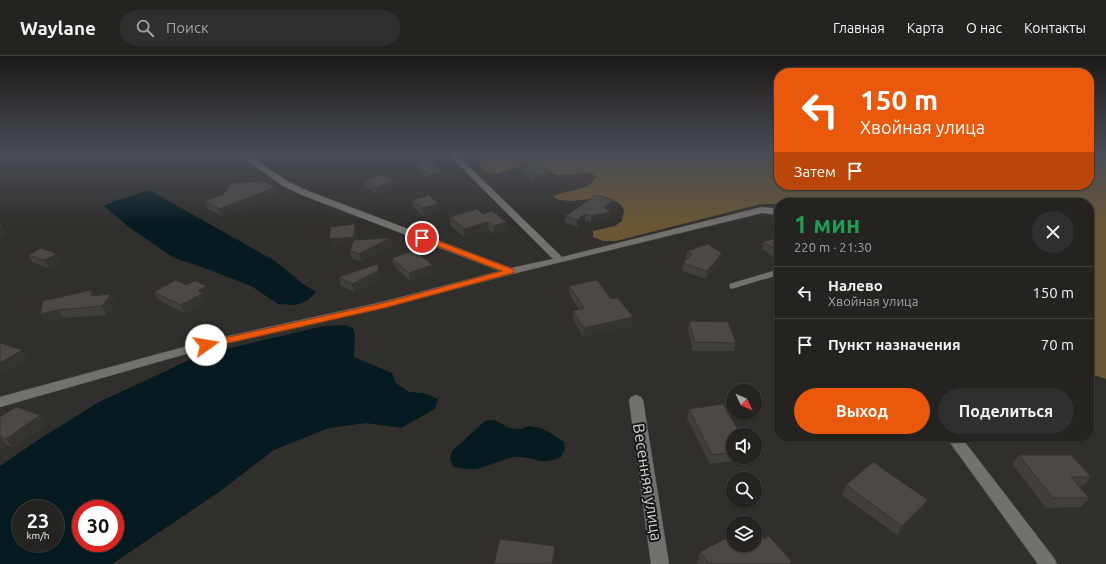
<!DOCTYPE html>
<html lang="ru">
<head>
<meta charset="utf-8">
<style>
  :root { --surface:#252320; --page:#312f2d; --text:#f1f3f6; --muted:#a3a4a5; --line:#42403e; --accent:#ea580c }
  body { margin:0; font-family:Ubuntu,sans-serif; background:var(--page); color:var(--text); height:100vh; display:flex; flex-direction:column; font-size:15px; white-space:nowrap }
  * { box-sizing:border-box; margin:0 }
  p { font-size:13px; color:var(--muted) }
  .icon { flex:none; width:22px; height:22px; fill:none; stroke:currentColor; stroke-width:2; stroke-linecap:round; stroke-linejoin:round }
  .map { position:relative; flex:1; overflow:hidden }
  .drawer { position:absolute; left:774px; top:142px; width:320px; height:244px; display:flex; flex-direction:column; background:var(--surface); border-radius:16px; box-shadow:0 1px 3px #0004,0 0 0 1px var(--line) }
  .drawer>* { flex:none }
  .hud { position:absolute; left:774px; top:12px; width:320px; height:122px; border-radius:16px; box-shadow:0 1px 3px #0004,0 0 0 1px var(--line); background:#ea580c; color:#fff; overflow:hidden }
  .needle { width:26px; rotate:134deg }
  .tools { position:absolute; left:726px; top:328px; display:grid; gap:8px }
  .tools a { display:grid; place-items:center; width:36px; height:36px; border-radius:50%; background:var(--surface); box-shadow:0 1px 3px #0004,0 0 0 1px var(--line); font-size:20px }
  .speed { position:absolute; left:12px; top:444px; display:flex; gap:8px; font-size:20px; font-weight:700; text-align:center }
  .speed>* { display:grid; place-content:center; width:52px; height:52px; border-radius:50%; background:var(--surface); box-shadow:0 1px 3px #0004,0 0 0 1px var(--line); line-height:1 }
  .speed small { font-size:10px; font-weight:400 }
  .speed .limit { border:6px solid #d22; background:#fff; color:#111 }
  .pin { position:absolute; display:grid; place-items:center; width:34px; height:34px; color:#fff; margin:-17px; border:2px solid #fff; border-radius:50%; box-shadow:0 1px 4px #0007 }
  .me { position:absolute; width:44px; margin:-22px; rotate:77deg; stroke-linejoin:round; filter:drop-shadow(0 0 3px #0008) }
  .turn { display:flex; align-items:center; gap:14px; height:84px; padding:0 20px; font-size:18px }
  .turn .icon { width:52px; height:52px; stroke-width:2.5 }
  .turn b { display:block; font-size:28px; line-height:34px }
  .then { display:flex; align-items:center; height:38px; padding:0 20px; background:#0003; gap:8px; font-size:15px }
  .round { display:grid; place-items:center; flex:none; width:42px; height:42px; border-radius:21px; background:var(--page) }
  .head { display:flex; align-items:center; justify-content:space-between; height:68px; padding:0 20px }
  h1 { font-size:24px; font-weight:600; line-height:30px; color:#1e9e55 }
  .primary-button { display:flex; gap:8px; margin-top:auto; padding:8px 20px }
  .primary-button a { flex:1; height:46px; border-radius:24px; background:var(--accent); color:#fff; font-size:16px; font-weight:600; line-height:46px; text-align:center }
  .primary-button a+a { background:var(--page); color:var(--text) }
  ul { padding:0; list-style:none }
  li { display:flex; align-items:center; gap:12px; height:52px; padding:0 20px; border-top:1px solid var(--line) }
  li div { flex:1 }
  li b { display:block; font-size:15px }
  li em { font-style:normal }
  header { display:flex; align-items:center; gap:24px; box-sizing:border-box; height:56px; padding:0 20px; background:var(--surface); border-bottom:1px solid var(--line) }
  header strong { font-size:19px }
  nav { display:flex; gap:22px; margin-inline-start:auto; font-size:14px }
  .search { width:280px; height:36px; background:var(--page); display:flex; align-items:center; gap:10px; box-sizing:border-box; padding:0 14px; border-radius:22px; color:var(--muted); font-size:15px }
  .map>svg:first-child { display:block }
</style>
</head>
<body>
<header>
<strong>Waylane</strong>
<div class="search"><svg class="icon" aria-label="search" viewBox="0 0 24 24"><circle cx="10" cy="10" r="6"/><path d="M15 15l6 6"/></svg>Поиск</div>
<nav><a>Главная</a><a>Карта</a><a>О нас</a><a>Контакты</a></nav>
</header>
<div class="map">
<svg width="1106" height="508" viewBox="0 0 1106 508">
  <rect width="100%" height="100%" fill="#312f2b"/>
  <path fill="#6a5635" d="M476 98H779V129H1089V98H1106V323L1089 317V147L761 148 616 185H603L593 181V175L615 170 622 165 624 154C612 130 572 153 553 141 565 133 591 136 596 120L589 117 558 119 550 116 539 110 520 111 495 118 485 116 481 112Z"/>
  <path fill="#051b21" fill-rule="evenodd" d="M149 134 275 205 303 228 316 236 308 244 296 249 278 248 251 230 205 212 174 202 130 172 104 150 112 146Z
    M344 269 353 272 355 279 354 301 392 317 396 327 409 336 423 337 438 343 435 353 401 372 366 367 329 372 274 394 219 436 112 508H0V410L41 382 99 346 200 299 324 270ZM21 453H55V487H21ZM81 453H115V487H81Z
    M495 364 509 372 520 373 529 370 540 372 549 376 564 386 565 393 561 401C540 411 536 400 516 401 503 402 490 410 477 413 470 414 460 412 453 411L450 403 452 395 485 365Z"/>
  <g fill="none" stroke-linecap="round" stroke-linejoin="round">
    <g stroke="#4d4c49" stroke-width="6">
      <path id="service" d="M732 230 779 216"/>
    </g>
    <g stroke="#4d4c49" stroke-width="1">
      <path id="minor" d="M238 98H247L289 126 308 135 511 212 553 203 448 98H456L562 201 762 151 779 153V159L762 157 512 218 384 252 207 292 0 351V341L206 285 382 246 500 215 302 139 283 130Z
        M636 339 641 341 643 344 669 508H651L629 344 631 341Z
        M946 381H961L1054 502 1057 508H1038Z"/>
    </g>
    <path stroke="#6d6b68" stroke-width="2" stroke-dasharray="0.5 2" stroke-linecap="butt" d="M1091 98 1106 101"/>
    <use href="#service" stroke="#73716d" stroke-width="5"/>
    <use href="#minor" fill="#73716d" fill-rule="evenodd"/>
  </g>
  <path fill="#413f3b" d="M417 106 442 123 429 126 418 113Z
    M519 108 549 124 533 127 519 115Z
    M365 124 394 125 395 132 377 138 366 131Z
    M224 138H279L222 160 208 153 205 145Z
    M412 144 440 155 423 160 413 151Z
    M613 151 609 154 610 163 591 167 585 165 577 171 565 167V160Z
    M483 158 507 174 494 178 488 173 464 181 450 169V161Z
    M355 168 357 176 356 184 392 190 361 206 352 202 350 194 352 189 331 191 329 183Z
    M779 181V205L762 193 763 186Z
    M687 195 721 205 706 223 682 215 683 207 687 204 686 203Z
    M28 199 62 206 49 212 32 206Z
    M392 202 432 209 433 217 410 225 394 210Z
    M379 214 381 222 354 236 341 230 339 221Z
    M186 229 207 230 210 238 205 241 206 245 184 257 158 244 154 236Z
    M569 230 611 243 632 270 583 281 573 263V255L579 253 569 238Z
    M95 240 115 247 106 259 63 262 46 266 40 258Z
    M689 265 736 287 734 295H693L688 274Z
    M689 353 733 379V401H747V403L710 408 687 362Z
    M40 359 46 368 13 392 7 389 0 394V361Z
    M1019 399 1091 421 1083 430H1079L1089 442 1081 451 1046 452 1012 408Z
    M846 429 923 453 897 479 842 439Z
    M764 483 792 508H697L700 496 733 489Z"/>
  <path fill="#353330" d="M0 98H22L0 105Z
    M442 116V123L429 126 428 119Z
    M549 117V124L533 127V120Z
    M394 125 395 132 377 138 375 131Z
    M276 131 279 138 222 160 219 153Z
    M614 144 613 151 605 157 610 156V163L591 167V160Z
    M439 148 440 155 423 160 422 152Z
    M585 158V165L577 171V164Z
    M0 165 7 179 0 182Z
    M488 166V173L464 181V173Z
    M506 166 507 174 494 178V170Z
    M355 168 357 176 355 189 331 191 329 183Z
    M390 182 392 190 361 206 359 198Z
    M722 197 721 205 706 223 707 215Z
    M57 198 62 206 49 212 44 204Z
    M432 209 433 217 410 225 409 217Z
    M379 214 381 222 354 236 352 228Z
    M207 230 210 238 205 241 206 245 184 257 181 249 198 235Z
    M92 234 96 243 91 240Z
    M111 238 115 247 106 259 102 250Z
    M58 254 63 262 46 266 40 258Z
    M633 261 632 270 583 281 584 272Z
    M22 294 28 303 0 320V307Z
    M40 359 46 368 13 392 6 383Z
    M0 381 7 389 0 394Z
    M928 444 923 453 897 479 902 470Z
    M555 490V499L553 508H552Z"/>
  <path fill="#4c4945" stroke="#353330" d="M431 104 442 116 428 119 417 106Z
    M535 105 549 117 533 120 519 108Z
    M383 118 394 125 375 131 365 124Z
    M263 125 276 131 219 153 205 145 224 138 232 127Z
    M429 139 439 148 422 152 412 144Z
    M596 139 614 144 604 151 610 156 591 160 585 158 577 164 565 160Z
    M477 153 483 158 492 155 506 166 494 170 488 166 464 173 450 161Z
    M0 166 2 171 0 172Z
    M355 168 354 181 329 183 331 171Z
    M779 181V195L763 186Z
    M390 182 359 198 350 194 354 184Z
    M708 188 722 197 707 215 683 207 692 198 687 195Z
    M41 192 57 198 44 204 28 199Z
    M415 194 432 209 409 217 392 202Z
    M377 208 379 214 352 228 339 221Z
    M176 224 186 229 195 225 207 230 198 235 203 237 181 249 154 236Z
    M597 224 611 243 618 242 633 261 584 272 573 255 584 252 569 230Z
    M92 234 91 240 111 238 102 250 58 254 40 258 43 245Z
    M689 265 728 266 736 287 695 286Z
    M0 287 22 294 0 307Z
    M723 348 741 379H733V396L712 399 689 353Z
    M16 351 40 359 6 383 0 380V361Z
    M1019 399H1071L1091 421H1071L1089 442H1053Z
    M873 406 928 444 902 470 846 429Z
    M755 475H756L764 483 769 480 792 506 789 508H710L700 496 733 479V489H755Z
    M500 483 555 490 552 508H494Z"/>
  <linearGradient id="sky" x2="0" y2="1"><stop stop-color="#1b1a18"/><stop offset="0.58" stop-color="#484d55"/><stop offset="1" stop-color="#484d55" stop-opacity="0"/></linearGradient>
  <rect width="1106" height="169" fill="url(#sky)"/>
  <path fill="#ea580c" stroke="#983908" d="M422 179 513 213 514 215 513 217 384 252 206 292 201 289 206 286 383 247 502 215 419 183 418 182Z"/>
  <g text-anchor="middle" stroke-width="4" stroke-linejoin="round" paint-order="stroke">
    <g font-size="16" fill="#d4d3d1" stroke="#181715">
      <text transform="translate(648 426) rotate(81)" y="6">Весенняя улица</text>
    </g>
  </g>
</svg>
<div class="tools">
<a><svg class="needle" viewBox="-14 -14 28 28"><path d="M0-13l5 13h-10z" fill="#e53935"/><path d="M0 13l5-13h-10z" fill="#a3a4a5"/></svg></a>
<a><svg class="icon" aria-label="sound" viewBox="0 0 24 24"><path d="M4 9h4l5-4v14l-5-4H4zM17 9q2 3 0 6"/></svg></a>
<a><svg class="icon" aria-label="search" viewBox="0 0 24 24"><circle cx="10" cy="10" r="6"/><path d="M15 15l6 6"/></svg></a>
<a><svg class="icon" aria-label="layers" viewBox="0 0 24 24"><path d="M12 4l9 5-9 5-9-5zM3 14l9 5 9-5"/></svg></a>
</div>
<div class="speed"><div>23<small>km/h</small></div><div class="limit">30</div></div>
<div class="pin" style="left:422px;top:182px;background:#d93025"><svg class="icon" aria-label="arrive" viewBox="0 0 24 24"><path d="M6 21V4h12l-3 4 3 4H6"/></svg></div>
<svg class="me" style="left:206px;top:289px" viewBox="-20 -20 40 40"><circle r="19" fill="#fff"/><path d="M0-13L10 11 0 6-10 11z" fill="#ea580c"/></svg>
<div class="hud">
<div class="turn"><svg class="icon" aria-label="left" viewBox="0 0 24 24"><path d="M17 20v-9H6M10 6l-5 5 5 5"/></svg><div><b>150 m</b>Хвойная улица</div></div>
<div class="then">Затем<svg class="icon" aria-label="arrive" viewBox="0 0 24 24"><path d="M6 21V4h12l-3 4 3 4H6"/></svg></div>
</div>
<section class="drawer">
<div class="head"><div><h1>1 мин</h1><p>220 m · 21:30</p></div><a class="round"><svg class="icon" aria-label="close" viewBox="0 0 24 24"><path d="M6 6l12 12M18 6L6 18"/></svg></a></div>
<ul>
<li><svg class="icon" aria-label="left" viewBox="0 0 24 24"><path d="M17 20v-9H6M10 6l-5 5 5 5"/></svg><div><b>Налево</b><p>Хвойная улица</p></div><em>150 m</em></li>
<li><svg class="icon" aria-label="arrive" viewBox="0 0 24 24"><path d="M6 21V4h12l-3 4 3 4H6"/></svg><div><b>Пункт назначения</b></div><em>70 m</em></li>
</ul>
<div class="primary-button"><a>Выход</a><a>Поделиться</a></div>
</section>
</div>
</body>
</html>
